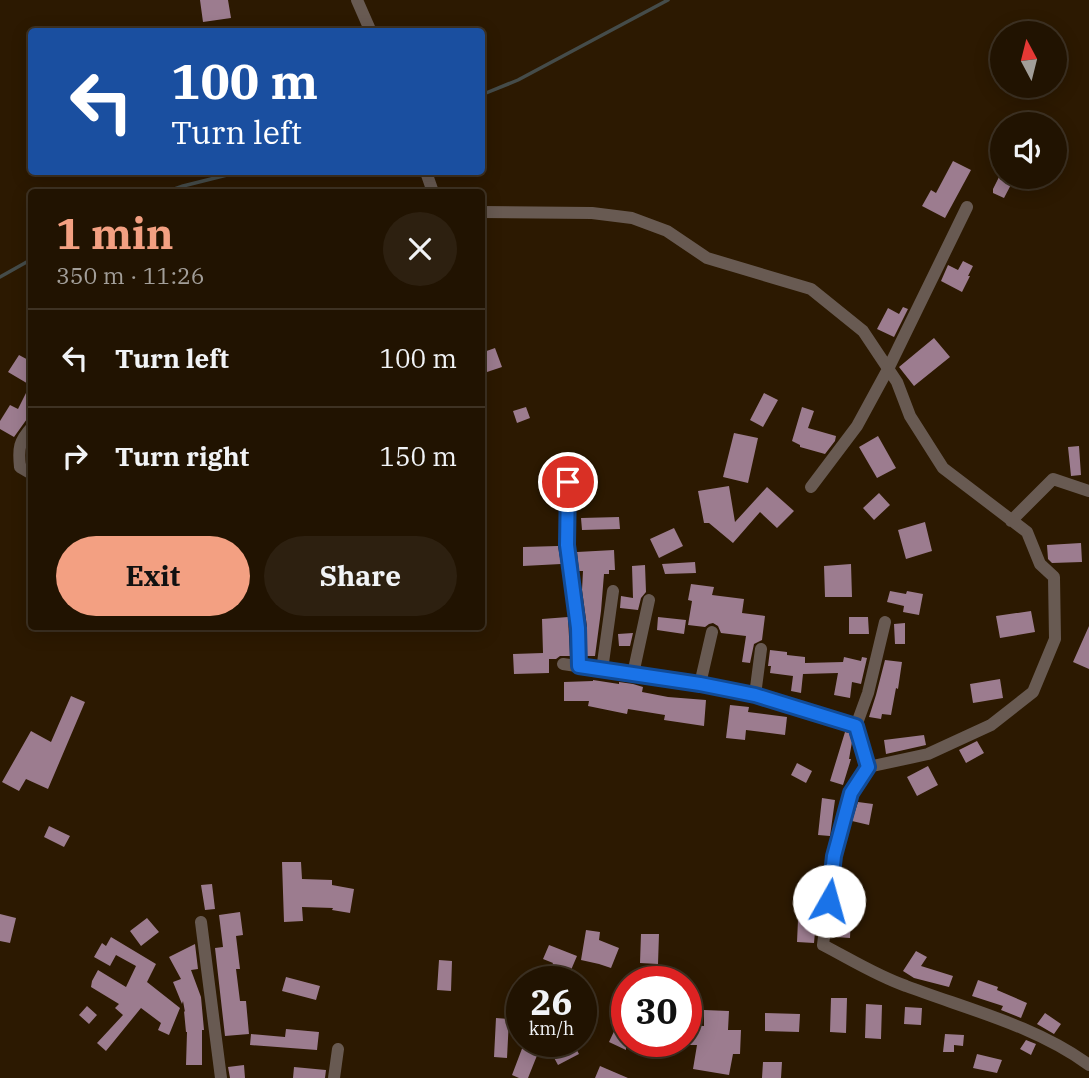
<!DOCTYPE html>
<html lang="en">
<head>
<meta charset="utf-8">
<style>
  :root { --surface:#211301; --page:#2d2010; --text:#f1f3f6; --muted:#a29e99; --line:#3e3223; --accent:#f3a082 }
  body { margin:0; font-family:"IBM Plex Serif",serif; background:var(--page); color:var(--text); height:100vh; display:flex; flex-direction:column; font-size:26px; white-space:nowrap }
  * { box-sizing:border-box; margin:0 }
  p { font-size:23px; color:var(--muted) }
  .icon { flex:none; width:38px; height:38px; fill:none; stroke:currentColor; stroke-width:2; stroke-linecap:round; stroke-linejoin:round }
  .map { position:relative; flex:1; overflow:hidden }
  .panel { position:absolute; left:28px; top:189px; width:457px; height:441px; display:flex; flex-direction:column; background:var(--surface); border-radius:7px; box-shadow:0 4px 18px #0003,0 0 0 2px var(--line) }
  .panel>* { flex:none }
  .hud { position:absolute; left:28px; top:28px; width:457px; height:147px; border-radius:7px; box-shadow:0 4px 18px #0003,0 0 0 2px var(--line); background:#1a4fa0; color:#fff; overflow:hidden }
  .needle { width:46px; rotate:353deg }
  .tools { position:absolute; left:990px; top:21px; display:grid; gap:14px }
  .tools a { display:grid; place-items:center; width:77px; height:77px; border-radius:50%; background:var(--surface); box-shadow:0 4px 18px #0003,0 0 0 2px var(--line); font-size:35px }
  .speed { position:absolute; left:506px; top:966px; display:flex; gap:14px; font-size:35px; font-weight:700; text-align:center }
  .speed>* { display:grid; place-content:center; width:91px; height:91px; border-radius:50%; background:var(--surface); box-shadow:0 4px 18px #0003,0 0 0 2px var(--line); line-height:1 }
  .speed small { font-size:18px; font-weight:400 }
  .speed .limit { border:10px solid #d22; background:#fff; color:#111 }
  .pin { position:absolute; display:grid; place-items:center; width:60px; height:60px; color:#fff; margin:-30px; border:4px solid #fff; border-radius:50%; box-shadow:0 2px 7px #0007 }
  .me { position:absolute; width:77px; margin:-38px; rotate:7deg; stroke-linejoin:round; filter:drop-shadow(0 0 5px #0008) }
  .turn { display:flex; align-items:center; gap:24px; height:147px; padding:0 28px; font-size:32px }
  .turn .icon { width:91px; height:91px; stroke-width:2.5 }
  .turn b { display:block; font-size:49px; line-height:60px }
  .round { display:grid; place-items:center; flex:none; width:74px; height:74px; border-radius:37px; background:var(--page) }
  .summary { display:flex; align-items:center; justify-content:space-between; height:119px; padding:0 28px }
  h1 { font-size:42px; font-weight:700; line-height:52px; color:var(--accent) }
  .action { display:flex; gap:14px; margin-top:auto; padding:14px 28px }
  .action a { flex:1; height:80px; border-radius:42px; background:var(--accent); color:#111; font-size:28px; font-weight:700; line-height:80px; text-align:center }
  .action a+a { background:var(--page); color:var(--text) }
  ul { padding:0; list-style:none }
  li { display:flex; align-items:center; gap:21px; height:98px; padding:0 28px; border-top:2px solid var(--line) }
  li div { flex:1 }
  li b { display:block; font-size:26px }
  li em { font-style:normal }
  .map>svg:first-child { display:block }
</style>
</head>
<body>
<div class="map">
<svg width="1089" height="1078" viewBox="0 0 1089 1078">
  <rect width="100%" height="100%" fill="#2c1901"/>
  <g fill="none" stroke-linecap="round" stroke-linejoin="round">
    <path stroke="#454c4a" stroke-width="3.5" d="M481 95 518 80 668 0
      M166 192 183 186 239 172
      M0 277 32 259"/>
  </g>
  <path fill="#9c7c8f" d="M200 0H228L231 18 203 22Z
    M953 161 971 170 945 218 922 206 931 190 936 193Z
    M999 177H1015L1004 198 993 193V189Z
    M963 261 973 266 968 276H970L962 292 941 281 948 265 958 270Z
    M903 307 908 309 894 337 877 329 888 308 899 314Z
    M934 338 950 357 914 386 899 367Z
    M495 348 502 367 481 374V353Z
    M19 355 32 362V412L14 437 0 429V421L10 405 18 409 30 385 8 372Z
    M764 393 778 400 763 427 750 420Z
    M526 407 530 418 517 423 513 411Z
    M802 407 814 411 808 428 836 436 835 441 825 454 800 447V445L792 441Z
    M734 433 758 438 748 483 723 477Z
    M878 436 896 468 877 478 859 447Z
    M1079 446 1081 475 1071 476 1068 447Z
    M729 486 735 522 767 487 794 511 777 528 760 512 733 543 709 523H704L698 491Z
    M879 493 890 505 874 520 863 508Z
    M619 517 620 529 582 530 581 518Z
    M925 522 932 551 906 559 898 530Z
    M674 528 683 546 659 558 650 539Z
    M1081 543 1082 562 1052 563 1048 559 1047 545Z
    M558 546 561 564 523 566V547Z
    M614 550 615 570H609V574H604L601 611 595 656H587V627L582 590 583 571H579L577 552Z
    M695 562 696 573 665 574 662 564Z
    M851 564 852 597H825L824 566Z
    M645 565 646 592 641 598 638 610 620 608 621 596 633 598 632 566Z
    M691 584 714 587 712 595 744 599 742 613 765 616 762 640 754 644 750 663 742 662 746 636 721 633 718 626 713 623 709 624 705 627 688 625 692 601 688 600Z
    M890 591 906 594 907 591 923 594 919 615 903 612 904 606 887 602Z
    M1031 611 1035 632 1000 638 996 616Z
    M568 617 570 656H560L556 659H549V673L514 674 513 654 543 653 542 619Z
    M658 617 686 620 684 634 657 630Z
    M849 617H868L869 634H849Z
    M905 623V644H895L894 624Z
    M1089 626V669L1073 662Z
    M633 633 630 646H619L618 634Z
    M770 650 787 652V655L805 657V663L843 662 844 657 861 661 862 657 867 658 861 684 852 682 850 698 834 695 838 673 803 674 801 693 791 691 793 676 770 673 771 666H768Z
    M885 660 902 662 898 689 896 688 891 715 882 714 881 719 869 717 876 695Z
    M1000 679 1003 698 973 703 970 684Z
    M593 680 619 684V682L633 684 643 687 642 692 668 697 706 700 704 726 664 720 665 715 628 709 627 714 588 706 589 701H564V682L593 681Z
    M71 696 85 702 48 789 26 779 19 791 2 782 31 731 51 742Z
    M730 705 749 707 748 712 787 717 785 735 746 730 745 740 726 738Z
    M845 732 849 733 852 742 849 759H851L843 785 830 781Z
    M924 735 926 745 886 754 884 740Z
    M977 741 984 753 966 763 959 750Z
    M797 763 812 771 806 783 791 775Z
    M928 766 938 785 917 796 907 777Z
    M822 798 835 800 830 836 818 835Z
    M858 802 873 804 869 825 852 821Z
    M49 826 70 836 64 847 44 837Z
    M282 862H301L302 879 332 880V885L354 889 350 913 332 910 333 908 302 907 303 921 284 922Z
    M212 884 215 909 205 910 201 885Z
    M240 912 243 935 236 936 240 969H236L240 1001H246L249 1034 225 1036 215 948 223 947 219 915Z
    M0 914 16 918 10 943 0 941Z
    M837 914 851 915 850 938 836 937Z
    M147 918 159 932 141 946 130 931Z
    M798 920 816 921 814 943 797 942Z
    M586 930 600 932 599 940 619 948 611 968 599 964 581 960Z
    M641 934H659L658 964 640 963Z
    M111 937 156 964 147 982 180 1008 169 1035 158 1030 161 1023 141 1008 106 1051 97 1043 123 1015 115 1008 119 1004 91 987 92 981 98 970 126 987 136 966 116 955 110 966 94 957 102 943 106 946Z
    M195 944 198 969 191 970 201 997 204 1030H202V1065H186L187 1032H186L184 1011 185 1012 183 1001 182 1004 173 982 181 979 169 957Z
    M549 945 577 956 571 970 562 966 559 976 549 972 553 963 543 959Z
    M916 951 927 957 921 966 953 976 949 987 914 978 903 971Z
    M439 960 452 961 451 991 437 990Z
    M286 977 320 986 316 1000 282 991Z
    M978 980 998 987 997 990 1027 1003 1021 1018 1001 1010 1003 1006 972 996Z
    M831 998H847L846 1033 830 1032Z
    M866 1004 882 1005 881 1039 865 1038Z
    M87 1006 97 1015 89 1024 79 1015Z
    M905 1007 922 1008 921 1025 904 1024Z
    M704 1010 729 1011 728 1030H741L740 1054H733L729 1075 693 1069 697 1045H686V1025L704 1026Z
    M765 1013 800 1014 799 1032 765 1031Z
    M1045 1013 1061 1024 1054 1034 1037 1024Z
    M496 1018 509 1019 507 1058 494 1057Z
    M618 1023 626 1026V1050L609 1042Z
    M286 1029 319 1032 317 1050 250 1045 251 1034 285 1037Z
    M945 1034 964 1035 963 1046 954 1045V1052H943Z
    M1026 1040 1036 1044 1031 1055 1020 1049Z
    M573 1043 579 1054 558 1065 552 1054Z
    M523 1046 538 1053 528 1078H519L512 1075Z
    M977 1054 1002 1060 997 1073 973 1068Z
    M763 1062H782L781 1078H762Z
    M244 1065 245 1078H230L228 1067Z
    M600 1066 628 1078H595Z
    M294 1067 326 1070 325 1078H293Z"/>
  <g fill="none" stroke-linecap="round" stroke-linejoin="round">
    <path stroke="#685a52" stroke-width="12" d="M357 0 371 32
      M426 172 433 192
      M481 212 592 213 632 218 667 231 707 258 811 289 863 331 897 382 910 416 943 468 1027 532 1040 564 1054 577 1055 639 1033 692 991 725 928 754 868 767 851 793 834 856 823 945C850 959 877 976 906 986 967 1009 1036 1026 1089 1065
      M32 427C19 441 18 448 20 467L32 474
      M568 482 567 545 578 628 579 666
      M811 487 857 426 888 369 967 207
      M1011 521 1053 479 1089 491
      M563 664 700 684 755 695 856 726
      M602 670 613 591
      M633 674 649 600
      M700 684 712 632
      M755 695 761 649
      M868 767 856 726 868 693 885 622
      M201 922 221 1078
      M334 1078 338 1049"/>
  </g>
  <g fill="none" stroke-linecap="round" stroke-linejoin="round">
    <g stroke="#114b97" stroke-width="18">
      <path id="route" d="M568 482 567 545 578 628 579 666 700 684 755 695 856 726 868 767 851 793 834 856 829 901"/>
    </g>
    <use href="#route" stroke="#1a73e8" stroke-width="12"/>
  </g>
</svg>
<div class="tools">
<a><svg class="needle" viewBox="-14 -14 28 28"><path d="M0-13l5 13h-10z" fill="#e53935"/><path d="M0 13l5-13h-10z" fill="#a29e99"/></svg></a>
<a><svg class="icon" aria-label="sound" viewBox="0 0 24 24"><path d="M4 9h4l5-4v14l-5-4H4zM17 9q2 3 0 6"/></svg></a>
</div>
<div class="speed"><div>26<small>km/h</small></div><div class="limit">30</div></div>
<div class="pin" style="left:568px;top:482px;background:#d93025"><svg class="icon" aria-label="arrive" viewBox="0 0 24 24"><path d="M6 21V4h12l-3 4 3 4H6"/></svg></div>
<svg class="me" style="left:829px;top:901px" viewBox="-20 -20 40 40"><circle r="19" fill="#fff"/><path d="M0-13L10 11 0 6-10 11z" fill="#1a73e8"/></svg>
<div class="hud">
<div class="turn"><svg class="icon" aria-label="left" viewBox="0 0 24 24"><path d="M17 20v-9H6M10 6l-5 5 5 5"/></svg><div><b>100 m</b>Turn left</div></div>
</div>
<section class="panel">
<div class="summary"><div><h1>1 min</h1><p>350 m · 11:26</p></div><a class="round"><svg class="icon" aria-label="close" viewBox="0 0 24 24"><path d="M6 6l12 12M18 6L6 18"/></svg></a></div>
<ul>
<li><svg class="icon" aria-label="left" viewBox="0 0 24 24"><path d="M17 20v-9H6M10 6l-5 5 5 5"/></svg><div><b>Turn left</b></div><em>100 m</em></li>
<li><svg class="icon" aria-label="right" viewBox="0 0 24 24"><path d="M7 20v-9h11M14 6l5 5-5 5"/></svg><div><b>Turn right</b></div><em>150 m</em></li>
</ul>
<div class="action"><a>Exit</a><a>Share</a></div>
</section>
</div>
</body>
</html>
